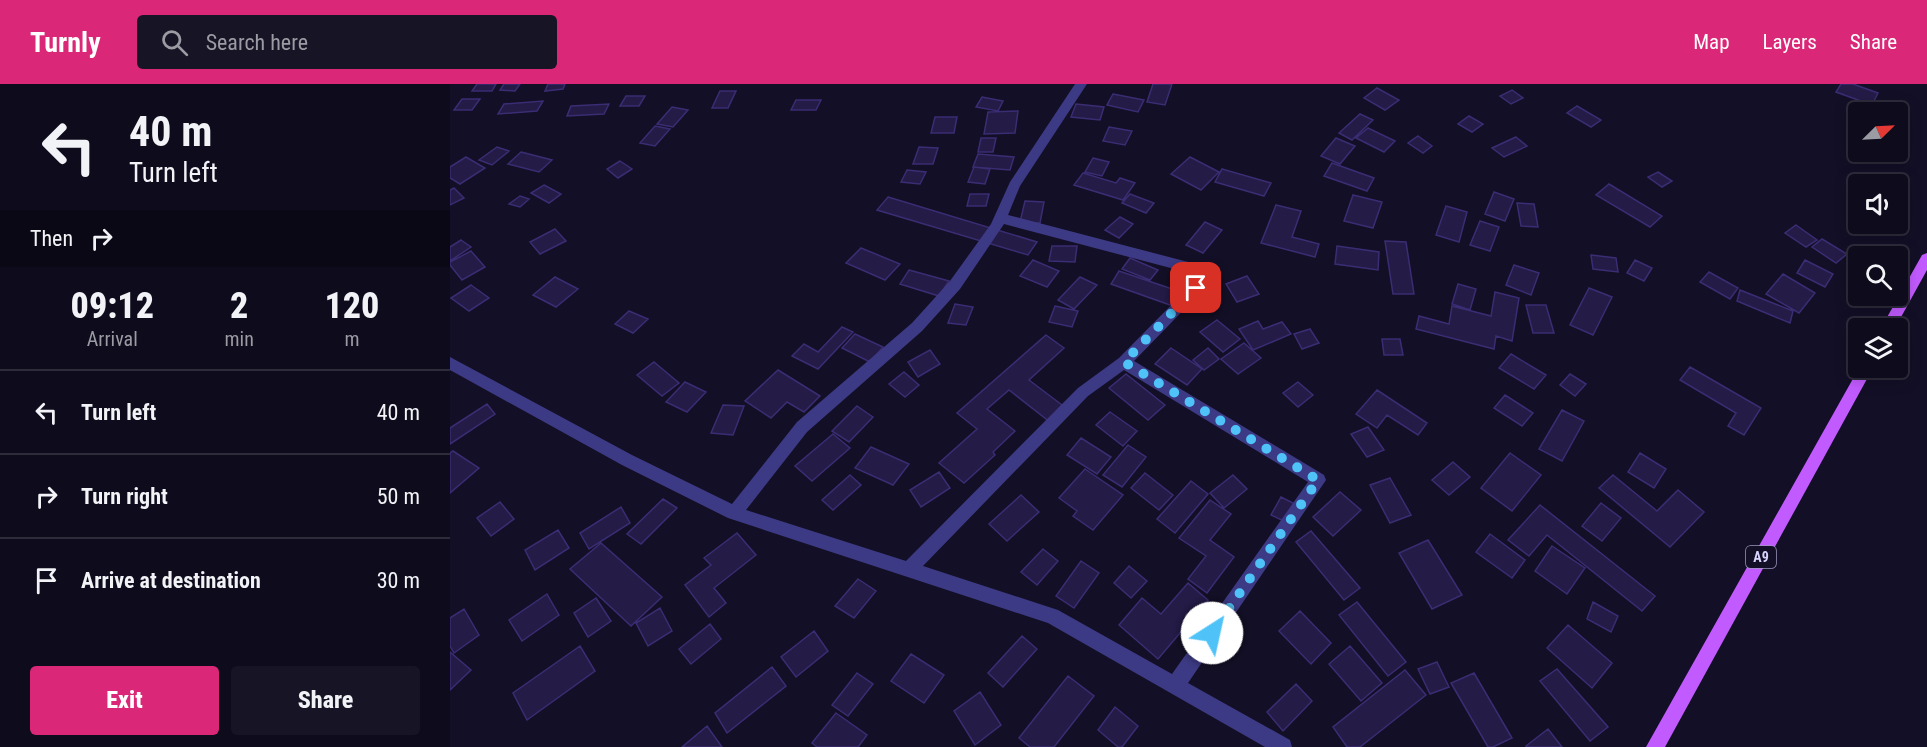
<!DOCTYPE html>
<html lang="en">
<head>
<meta charset="utf-8">
<style>
  :root { --surface:#0e0b1c; --page:#171425; --text:#f1f3f6; --muted:#9b9ba3; --line:#2e2b3b; --accent:#db2777 }
  body { margin:0; font-family:"Roboto Condensed",sans-serif; background:var(--page); color:var(--text); height:100vh; display:flex; flex-direction:column; font-size:22px; white-space:nowrap }
  * { box-sizing:border-box; margin:0 }
  p { font-size:20px; color:var(--muted) }
  .icon { flex:none; width:33px; height:33px; fill:none; stroke:currentColor; stroke-width:2; stroke-linecap:round; stroke-linejoin:round }
  .map { position:relative; flex:1; overflow:hidden }
  .panel { display:flex; flex-direction:column; background:var(--surface); width:450px }
  .panel>* { flex:none }
  .guide { background:#0e0b1c; color:var(--text); overflow:hidden }
  .needle { width:39px; rotate:66deg }
  .buttons { position:absolute; left:1398px; top:18px; display:grid; gap:12px }
  .buttons a { display:grid; place-items:center; width:60px; height:60px; border-radius:6px; background:var(--surface); box-shadow:0 3px 15px #0003,0 0 0 2px var(--line); font-size:30px }
  .pin { position:absolute; display:grid; place-items:center; width:51px; height:51px; color:#fff; margin:-26px; border-radius:12px; box-shadow:0 3px 9px #0006 }
  .me { position:absolute; width:66px; margin:-33px; rotate:35deg; stroke-linejoin:round; filter:drop-shadow(0 0 4px #0008) }
  .turn { display:flex; align-items:center; gap:21px; height:126px; padding:0 30px; font-size:27px }
  .turn .icon { width:78px; height:78px; stroke-width:2.5 }
  .turn b { display:block; font-size:42px; line-height:51px }
  .then { display:flex; align-items:center; height:57px; padding:0 30px; background:#0003; gap:12px; font-size:22px }
  .eta { display:flex; justify-content:space-evenly; align-items:center; height:102px; text-align:center }
  .eta b { font-size:36px; font-weight:800; line-height:42px }
  .primary-button { display:flex; gap:12px; margin-top:auto; padding:12px 30px }
  .primary-button a { flex:1; height:69px; border-radius:6px; background:var(--accent); color:#fff; font-size:24px; font-weight:800; line-height:69px; text-align:center }
  .primary-button a+a { background:var(--page); color:var(--text) }
  ul { padding:0; list-style:none }
  li { display:flex; align-items:center; gap:18px; height:84px; padding:0 30px; border-top:2px solid var(--line) }
  li div { flex:1 }
  li b { display:block; font-size:22px }
  li em { font-style:normal }
  header { display:flex; align-items:center; gap:36px; box-sizing:border-box; height:84px; padding:0 30px; background:var(--accent); color:#fff }
  header strong { font-size:28px }
  nav { display:flex; gap:33px; margin-inline-start:auto; font-size:21px }
  .search { width:420px; height:54px; background:var(--page); display:flex; align-items:center; gap:15px; box-sizing:border-box; padding:0 21px; border-radius:6px; color:var(--muted); font-size:22px }
  main { display:flex; flex:1; min-height:0 }
  .map>svg:first-child { display:block }
</style>
</head>
<body>
<header>
<strong>Turnly</strong>
<div class="search"><svg class="icon" aria-label="search" viewBox="0 0 24 24"><circle cx="10" cy="10" r="6"/><path d="M15 15l6 6"/></svg>Search here</div>
<nav><a>Map</a><a>Layers</a><a>Share</a></nav>
</header>
<main>
<section class="panel">
<div class="guide">
<div class="turn"><svg class="icon" aria-label="left" viewBox="0 0 24 24"><path d="M17 20v-9H6M10 6l-5 5 5 5"/></svg><div><b>40 m</b>Turn left</div></div>
<div class="then">Then<svg class="icon" aria-label="right" viewBox="0 0 24 24"><path d="M7 20v-9h11M14 6l5 5-5 5"/></svg></div>
</div>
<div class="eta">
<div><b>09:12</b><p>Arrival</p></div>
<div><b>2</b><p>min</p></div>
<div><b>120</b><p>m</p></div>
</div>
<ul>
<li><svg class="icon" aria-label="left" viewBox="0 0 24 24"><path d="M17 20v-9H6M10 6l-5 5 5 5"/></svg><div><b>Turn left</b></div><em>40 m</em></li>
<li><svg class="icon" aria-label="right" viewBox="0 0 24 24"><path d="M7 20v-9h11M14 6l5 5-5 5"/></svg><div><b>Turn right</b></div><em>50 m</em></li>
<li><svg class="icon" aria-label="arrive" viewBox="0 0 24 24"><path d="M6 21V4h12l-3 4 3 4H6"/></svg><div><b>Arrive at destination</b></div><em>30 m</em></li>
</ul>
<div class="primary-button"><a>Exit</a><a>Share</a></div>
</section>
<div class="map">
<svg width="1477" height="663" viewBox="0 0 1477 663">
  <rect width="100%" height="100%" fill="#130f26"/>
  <path fill="#241b47" stroke="#3b2d73" stroke-width="1.5" d="M27 0H46L42 7H22Z
    M54 0H70L65 7 50 6Z
    M98 0H115L113 5 95 7Z
    M703 0H722L715 21 697 18Z
    M1391 0H1403L1428 9 1422 21 1386 8Z
    M927 4 949 16 935 26 914 14Z
    M1062 6 1073 14 1061 20 1050 12Z
    M270 7H286L278 24H262Z
    M663 10 694 16 688 28 657 21Z
    M176 12H195L189 22H170Z
    M532 13 553 17 548 27 526 23Z
    M12 15H30L22 26H4Z
    M346 16H371L366 26H341Z
    M93 17 87 27 48 30 54 20Z
    M159 20 154 30 117 32 121 22Z
    M626 20 654 23 650 36 621 33Z
    M1127 22 1151 36 1141 43 1117 29Z
    M222 23 238 26 223 43 207 40Z
    M568 27 565 49 534 50 538 28Z
    M910 30 923 36 902 56 889 49Z
    M1019 32 1033 40 1022 48 1008 40Z
    M485 33H507L504 49H481Z
    M205 42 220 45 205 62 190 59Z
    M659 43 682 47 675 61 653 57Z
    M918 44 945 57 934 68 906 54Z
    M968 52 982 62 973 69 958 59Z
    M1066 53 1077 62 1054 73 1042 64Z
    M531 54H546L543 68H528Z
    M886 54 905 62 890 80 871 72Z
    M47 63 59 67 42 81 29 76Z
    M469 63 488 64 483 80H463Z
    M71 68 102 76 89 88 58 80Z
    M528 70 564 73 560 86 523 83Z
    M16 73 35 84 10 100 0 94V83Z
    M740 73 769 88 751 106 721 90Z
    M643 74 659 78 652 92 635 88Z
    M170 77 182 85 168 94 157 85Z
    M882 79 924 94 917 107 874 92Z
    M524 83 540 85 535 100 518 98Z
    M772 85 821 99 814 112 765 98Z
    M457 86 476 88 470 100 451 98Z
    M1208 88 1222 97 1212 103 1198 93Z
    M633 89 666 99 670 94 685 99 673 116 624 101Z
    M1159 100 1212 132 1200 143 1146 111Z
    M94 101 111 110 99 119 81 109Z
    M4 104 14 114 0 121V106Z
    M1044 108 1064 115 1055 137 1035 130Z
    M520 110H539L536 122H517Z
    M680 110 704 119 696 129 672 119Z
    M903 111 932 118 923 144 894 137Z
    M70 112 79 115 70 123 59 120Z
    M438 113 587 158 578 171 427 126Z
    M575 117 594 118 590 139 570 138Z
    M1067 119 1084 120 1088 143 1071 142Z
    M826 121 851 127 842 153 869 160 865 173 811 159Z
    M996 122 1017 128 1009 158 986 151Z
    M670 133 683 140 669 154 655 146Z
    M1030 137 1049 143 1040 167 1020 161Z
    M755 138 772 146 753 169 736 161Z
    M1346 141 1367 156 1356 163 1335 149Z
    M105 145 116 157 90 170 80 158Z
    M1372 155 1397 170 1386 179 1362 163Z
    M11 156 21 163 0 177V163Z
    M935 157 956 158 964 210H943Z
    M602 162H627L625 178 599 177Z
    M887 162 929 168 928 186 885 180Z
    M411 164 450 180 435 196 396 179Z
    M21 167 35 183 12 196 0 181V178Z
    M1141 171 1166 174 1168 188 1143 185Z
    M680 174 708 186 700 196 672 185Z
    M583 176 609 187 597 203 570 192Z
    M1185 176 1202 184 1194 197 1177 189Z
    M1355 176 1383 190 1375 203 1347 189Z
    M1064 181 1089 189 1081 211 1056 201Z
    M459 186 499 197 489 212 450 200Z
    M669 187 728 207 720 221 661 200Z
    M1259 188 1288 204 1280 215 1250 198Z
    M1333 190 1365 209 1349 229 1316 210Z
    M797 192 809 210 787 218 776 200Z
    M105 193 128 205 106 223 83 211Z
    M630 193 647 201 624 225 608 216Z
    M1008 200 1026 205 1020 226 1002 220Z
    M21 201 39 214 19 227 1 214Z
    M1139 204 1162 213 1143 251 1120 241Z
    M1290 206 1343 227 1340 239 1287 217Z
    M1045 208 1069 214 1062 257 1046 252 1044 265 966 245 969 232 999 240 1002 222 1041 232Z
    M505 220 523 223 516 241 498 239Z
    M1076 221H1096L1104 249H1083Z
    M605 222 628 227 622 243 599 238Z
    M179 227 198 235 183 249 165 240Z
    M767 236 790 255 773 268 750 248Z
    M808 237 813 245 832 238 841 250 803 266 789 245Z
    M392 243 403 248 368 285 342 272 354 260 368 268Z
    M860 245 869 259 852 265 844 250Z
    M405 250 433 263 420 278 392 264Z
    M596 251 614 264 579 296 620 327 605 342 559 306 537 325 565 347 543 368 545 371 514 399 489 379 527 345 507 329Z
    M932 255H950L953 271H934Z
    M794 259 811 274 788 290 771 275Z
    M721 264 752 285 737 301 705 280Z
    M758 264 769 275 754 286 743 276Z
    M480 266 490 280 468 293 458 278Z
    M1061 270 1096 291 1084 305 1049 284Z
    M204 278 229 299 212 312 187 291Z
    M1240 283 1311 324 1294 351 1278 342 1286 329 1230 296Z
    M328 286 370 312 354 328 337 318 321 334 295 317Z
    M454 288 469 301 455 313 439 300Z
    M676 290 715 321 698 336 659 304Z
    M1120 290 1136 300 1125 312 1110 301Z
    M235 298 256 308 237 328 216 318Z
    M848 298 863 311 848 323 833 309Z
    M927 306 977 339 968 351 937 331 927 344 906 330Z
    M1055 311 1083 329 1072 342 1044 324Z
    M37 320 45 330 0 360V344Z
    M273 321 294 322 283 351 261 349Z
    M407 322 423 333 399 358 382 347Z
    M1112 326 1134 337 1112 377 1089 365Z
    M660 328 687 347 673 362 646 341Z
    M918 343 934 366 917 373 901 350Z
    M383 350 400 364 362 397 345 382Z
    M631 354 661 373 647 390 617 371Z
    M678 361 696 373 672 403 653 391Z
    M421 363 459 380 443 401 405 384Z
    M3 367 29 384 0 409V369Z
    M1060 369 1091 391 1062 427 1031 404Z
    M1190 369 1216 385 1204 404 1178 388Z
    M1003 378 1020 393 999 411 982 396Z
    M635 385 673 411 643 446 623 432 627 427 609 414Z
    M489 388 500 404 471 423 460 406Z
    M695 389 723 411 709 426 681 404Z
    M400 391 411 401 383 426 372 416Z
    M783 391 797 405 774 424 760 409Z
    M1163 391 1207 427 1228 406 1254 428 1220 463 1149 404Z
    M940 394 961 431 940 439 920 401Z
    M741 397 758 410 725 449 707 435Z
    M890 408 911 426 883 452 863 433Z
    M571 411 589 428 557 457 539 440Z
    M831 413 849 422 840 440 821 431Z
    M213 415 227 424 191 460 177 450Z
    M760 416 781 430 760 456 784 473 757 509 738 495 756 472 729 454Z
    M50 418 64 435 41 452 27 434Z
    M1151 419 1171 434 1152 457 1132 442Z
    M1090 421 1205 512 1192 527 1097 451 1079 472 1058 456Z
    M171 423 180 439 139 465 130 449Z
    M108 446 119 464 85 486 75 466Z
    M861 447 910 504 894 516 846 458Z
    M287 449 306 471 264 504 276 519 259 533 235 501 261 481 254 474Z
    M1040 450 1075 476 1062 494 1026 468Z
    M978 456 1012 511 982 525 949 469Z
    M151 459 212 513 181 542 120 485Z
    M1102 462 1135 484 1117 510 1085 487Z
    M593 465 608 477 587 501 571 488Z
    M631 477 649 489 624 524 606 512Z
    M679 482 697 497 681 514 664 499Z
    M408 495 426 507 404 534 385 522Z
    M738 499 758 516 708 575 669 541 692 514 711 530Z
    M97 510 109 531 72 557 59 536Z
    M146 514 161 537 138 553 124 529Z
    M907 518 956 578 938 592 889 531Z
    M1143 518 1168 532 1161 548 1137 535Z
    M210 524 222 547 198 562 186 539Z
    M14 525 29 551 4 569 0 562V534Z
    M850 527 881 559 861 580 829 547Z
    M260 540 271 555 241 580 229 565Z
    M1118 541 1162 579 1142 604 1097 564Z
    M364 547 378 567 346 593 331 573Z
    M572 552 587 565 553 603 538 589Z
    M130 562 145 587 77 636 63 609Z
    M900 562 932 599 911 617 879 580Z
    M0 568 21 586 0 606Z
    M461 570 494 591 474 619 441 597Z
    M987 578 999 603 980 610 968 585Z
    M322 583 336 602 277 649 265 629Z
    M1107 585 1158 643 1140 657 1090 597Z
    M955 586 976 611 910 663H897L883 643Z
    M407 589 423 600 398 632 382 621Z
    M1024 589 1062 654 1043 663H1038L1001 599Z
    M618 592 644 612 604 663H580L569 654Z
    M846 600 862 617 833 647 817 628Z
    M530 608 551 641 525 661 504 627Z
    M665 623 688 642 672 663H668L648 646Z
    M386 629 417 651 408 663H367L362 659Z
    M257 642 272 663H232Z
    M1098 645 1112 663H1077L1076 662Z"/>
  <g fill="none" stroke-linecap="round" stroke-linejoin="round">
    <path fill="#3d3a85" fill-rule="evenodd" d="M625 0H637L570 102 558 131 742 179 753 204 751 208 684 277 874 391 876 396 738 599 840 656 842 663H815L598 539 278 434 172 381 0 286V273L182 371 282 420 347 338 462 239 500 197 541 140 560 98ZM554 140 732 187 739 203 669 274 628 304 456 477 296 426 357 348 472 247 510 205ZM674 286 858 398 722 590 608 526 473 482 638 312Z"/>
    <path fill="#c25bff" fill-rule="evenodd" d="M1477 169V186L1445 244H1431L1472 171Z
      M1409 284H1423L1215 663H1196Z"/>
  </g>
  <g fill="none" stroke-linecap="round" stroke-linejoin="round">
    <path stroke="#4fc3f7" stroke-width="10" stroke-dasharray="0 18" d="M746 204 674 278 868 396 762 549"/>
  </g>
  <g text-anchor="middle" stroke-width="6" stroke-linejoin="round" paint-order="stroke">
    <rect fill="#130f26" stroke="#9e99be" stroke-width="1.5" x="1296" y="462" width="30" height="22" rx="4.5"/>
    <g font-size="14" font-weight="bold" fill="#d9d4ff">
      <text x="1311" y="478">A9</text>
    </g>
  </g>
</svg>
<div class="buttons">
<a><svg class="needle" viewBox="-14 -14 28 28"><path d="M0-13l5 13h-10z" fill="#e53935"/><path d="M0 13l5-13h-10z" fill="#9b9ba3"/></svg></a>
<a><svg class="icon" aria-label="sound" viewBox="0 0 24 24"><path d="M4 9h4l5-4v14l-5-4H4zM17 9q2 3 0 6"/></svg></a>
<a><svg class="icon" aria-label="search" viewBox="0 0 24 24"><circle cx="10" cy="10" r="6"/><path d="M15 15l6 6"/></svg></a>
<a><svg class="icon" aria-label="layers" viewBox="0 0 24 24"><path d="M12 4l9 5-9 5-9-5zM3 14l9 5 9-5"/></svg></a>
</div>
<div class="pin" style="left:746px;top:204px;background:#d93025"><svg class="icon" aria-label="arrive" viewBox="0 0 24 24"><path d="M6 21V4h12l-3 4 3 4H6"/></svg></div>
<svg class="me" style="left:762px;top:549px" viewBox="-20 -20 40 40"><circle r="19" fill="#fff"/><path d="M0-13L10 11 0 6-10 11z" fill="#4fc3f7"/></svg>
</div>
</main>
</body>
</html>
